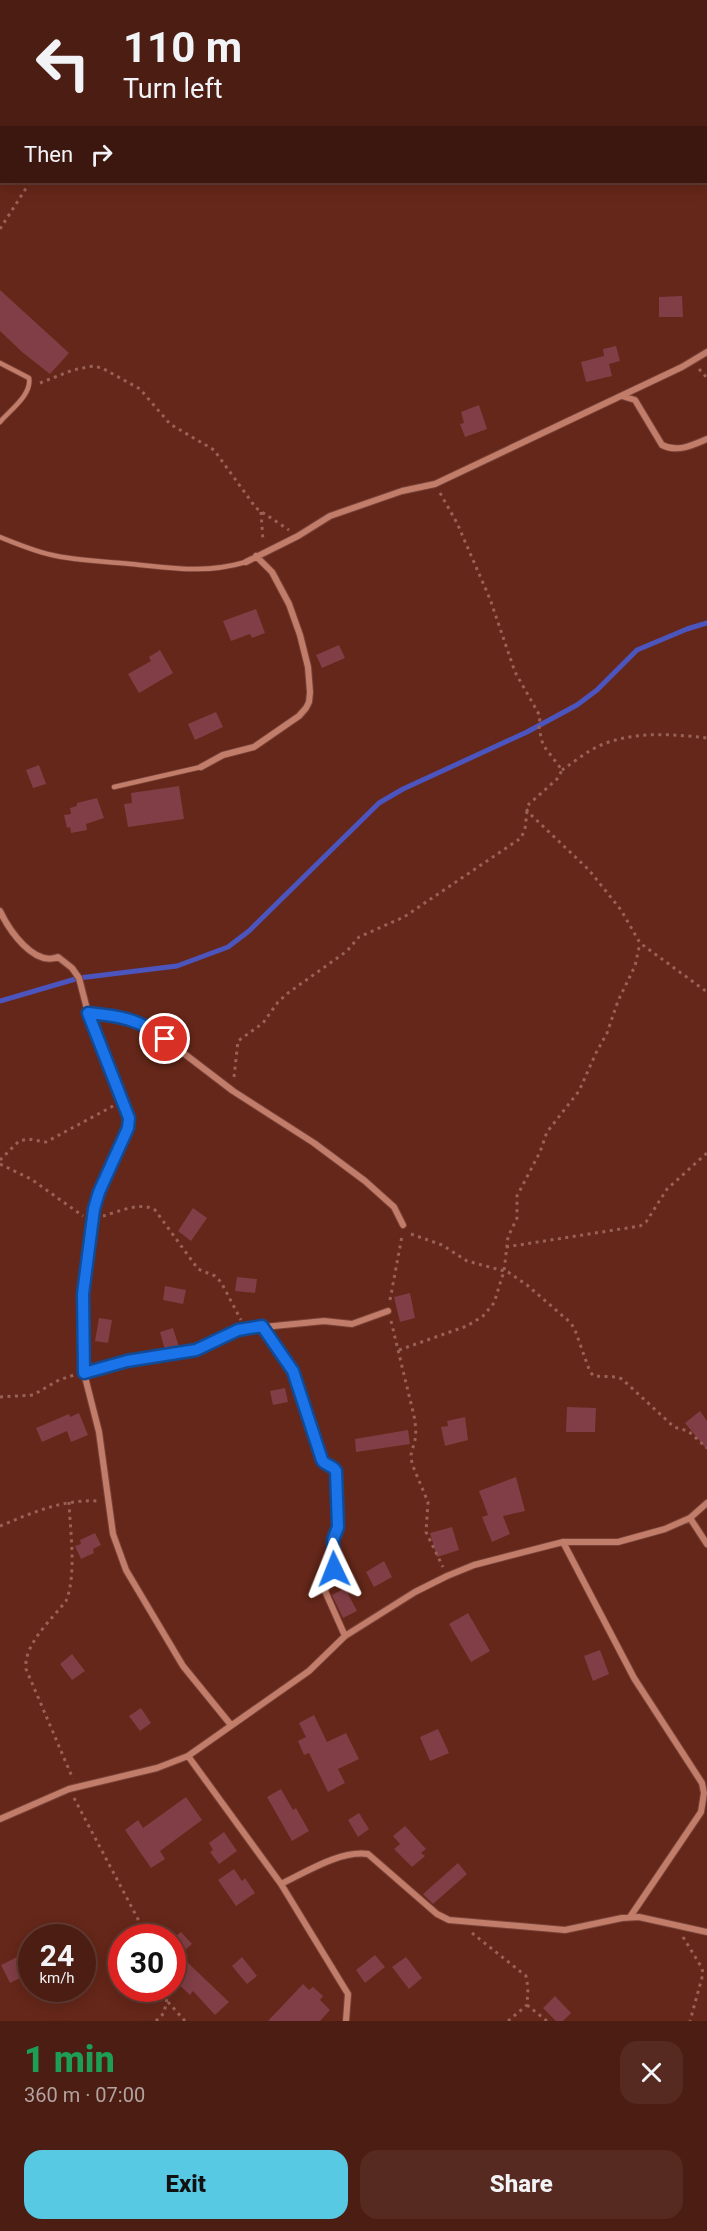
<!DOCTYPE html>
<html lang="en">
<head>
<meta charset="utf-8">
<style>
  :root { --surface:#4c1d13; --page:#562a21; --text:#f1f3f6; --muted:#b2a2a0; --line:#633b33; --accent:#57c9e2 }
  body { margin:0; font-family:Roboto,sans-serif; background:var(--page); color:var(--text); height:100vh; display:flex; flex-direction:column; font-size:22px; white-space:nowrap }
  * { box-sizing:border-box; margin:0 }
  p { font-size:20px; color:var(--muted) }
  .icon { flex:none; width:33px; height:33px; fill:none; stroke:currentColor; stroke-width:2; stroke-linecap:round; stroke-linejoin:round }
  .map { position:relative; height:2021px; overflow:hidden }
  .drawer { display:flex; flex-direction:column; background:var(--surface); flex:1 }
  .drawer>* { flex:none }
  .guide { position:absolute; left:0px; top:0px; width:708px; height:183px; box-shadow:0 3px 15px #0003,0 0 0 2px var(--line); background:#4c1d13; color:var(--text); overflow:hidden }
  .speed { position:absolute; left:18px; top:1924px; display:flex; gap:12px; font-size:30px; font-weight:700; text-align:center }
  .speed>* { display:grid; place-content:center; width:78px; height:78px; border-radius:50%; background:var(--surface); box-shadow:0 3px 15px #0003,0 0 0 2px var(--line); line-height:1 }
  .speed small { font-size:15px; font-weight:400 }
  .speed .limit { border:9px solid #d22; background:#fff; color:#111 }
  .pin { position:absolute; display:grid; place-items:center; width:51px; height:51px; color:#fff; margin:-26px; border:3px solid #fff; border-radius:50%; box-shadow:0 2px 6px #0007 }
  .me { position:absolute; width:66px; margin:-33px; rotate:358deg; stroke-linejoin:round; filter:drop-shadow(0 0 4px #0008) }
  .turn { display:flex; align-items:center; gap:21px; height:126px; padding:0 24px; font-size:27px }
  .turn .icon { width:78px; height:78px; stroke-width:2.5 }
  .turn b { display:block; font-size:42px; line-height:51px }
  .then { display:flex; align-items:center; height:57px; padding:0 24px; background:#0003; gap:12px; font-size:22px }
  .round { display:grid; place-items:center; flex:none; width:63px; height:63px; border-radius:18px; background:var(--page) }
  .overview { display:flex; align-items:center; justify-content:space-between; height:102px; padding:0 24px }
  h1 { font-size:36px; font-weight:800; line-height:45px; color:#1e9e55 }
  .primary-button { display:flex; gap:12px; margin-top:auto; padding:12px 24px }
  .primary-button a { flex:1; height:69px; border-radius:18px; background:var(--accent); color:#111; font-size:24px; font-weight:800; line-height:69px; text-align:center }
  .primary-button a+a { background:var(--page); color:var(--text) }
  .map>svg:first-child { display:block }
</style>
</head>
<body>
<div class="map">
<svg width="707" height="2021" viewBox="0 0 707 2021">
  <rect width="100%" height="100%" fill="#652719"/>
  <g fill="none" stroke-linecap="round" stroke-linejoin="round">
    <path stroke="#4b55bd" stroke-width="5" d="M0 1001 79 978 177 966 228 947 249 931 379 803 403 789 527 732 577 705 597 690 637 650 687 629 707 623"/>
  </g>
  <path fill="#813e46" d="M0 290 69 353 50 374 22 352 0 331Z
    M682 296 683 317H659V297Z
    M616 346 620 361 609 364 612 376 586 382 581 362 604 356 603 349Z
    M479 405 487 429 465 437 460 424 464 423 461 412Z
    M256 609 265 633 252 638 250 634 231 641 223 621Z
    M339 645 345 658 322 668 316 655Z
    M160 650 173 673 139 693 128 674 151 661 149 657Z
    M216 712 223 727 195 740 188 724Z
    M39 765 46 784 33 788 26 770Z
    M179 786 184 819 128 827 124 804 132 803 131 793Z
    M97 798 104 818 86 824 87 830 71 833 70 827 67 828 64 815 71 814 70 808 77 806V803Z
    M193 1208 207 1218 191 1241 178 1231Z
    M237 1277 257 1279 255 1293 235 1291Z
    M165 1286 186 1290 183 1304 163 1300Z
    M410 1293 415 1318 400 1322 394 1297Z
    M99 1318 112 1320 108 1343 95 1341Z
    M173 1328 179 1347 165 1350 160 1332Z
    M285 1388 288 1402 273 1405 270 1391Z
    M567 1407 596 1408 595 1432H566Z
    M700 1411 707 1421V1450L685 1423Z
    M79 1413 88 1435 71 1442 67 1431 42 1442 36 1428 69 1414 70 1417Z
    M465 1417 468 1440 445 1446 441 1427 448 1426 447 1421Z
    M408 1430 410 1444 356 1452 355 1439Z
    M516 1477 525 1511 503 1516 510 1534 492 1542 482 1517 488 1515 479 1491Z
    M452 1527 459 1550 437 1557 430 1533Z
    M95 1533 101 1545 93 1549 94 1553 81 1559 75 1546 81 1544 80 1540Z
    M384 1561 392 1577 374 1587 366 1572Z
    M345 1588 357 1611 343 1618 332 1595Z
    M468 1613 490 1651 471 1662 449 1624Z
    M600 1650 609 1674 593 1681 584 1656Z
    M72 1654 85 1671 72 1680 60 1664Z
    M141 1708 151 1723 140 1731 129 1716Z
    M314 1715 327 1742 346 1733 359 1759 338 1769 345 1783 328 1792 309 1753 304 1755 298 1741 306 1737 299 1723Z
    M438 1729 449 1753 430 1761 420 1737Z
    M281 1789 293 1810 296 1808 309 1831 292 1841 267 1797Z
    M186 1797 202 1820 160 1851 165 1859 151 1868 125 1830 138 1820 143 1828Z
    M359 1813 369 1829 358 1837 348 1820Z
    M405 1826 426 1849 421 1853 425 1856 412 1867 394 1849 400 1844 393 1836Z
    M224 1832 237 1851 219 1864 210 1852 213 1850 209 1843Z
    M458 1863 467 1874 433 1904 423 1894Z
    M234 1869 242 1881 245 1878 255 1893 236 1906 218 1880Z
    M181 1932 192 1944 172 1961V1939Z
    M27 1952 32 1961V1972L10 1983 1 1965Z
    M375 1955 385 1967 365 1983 356 1970Z
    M242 1957 257 1976 247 1984 232 1966Z
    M406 1957 422 1978 409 1989 392 1967Z
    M186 1961 229 2002 215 2015 193 1991 190 1995 172 1978V1975Z
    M303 1984 309 1990 313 1987 323 1996 320 2000 330 2010 320 2021H268Z
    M555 1996 571 2013 563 2021H556L543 2008Z"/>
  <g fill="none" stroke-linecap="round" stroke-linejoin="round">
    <g stroke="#784237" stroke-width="6">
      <path id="service" d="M0 363 29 378C32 395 10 410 0 422
        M0 537C17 544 34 551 52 555 78 561 105 561 131 564 173 568 205 574 246 562
        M114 787 201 767"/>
    </g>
    <g stroke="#784237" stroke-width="8">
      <path id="minor" d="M622 396 635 400 662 445C677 453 693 445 707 439
        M246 562 298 536 330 516 402 491 435 484 682 367 707 352
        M201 767 223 755 254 747 299 716 306 708 309 702 310 692 308 667 300 635 289 604 272 572 256 556
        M0 911C9 930 34 967 58 957L72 968 79 978 88 1013 129 1115 128 1128 99 1192 94 1209 83 1294 84 1373 99 1432 113 1534 126 1570 183 1666 231 1725
        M88 1013 117 1016 148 1026 233 1091 314 1143 365 1181 394 1207 403 1225
        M262 1326 293 1371 322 1460 324 1463 333 1466 336 1471 338 1528 333 1540 335 1565 325 1591 345 1636
        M84 1373 127 1361 196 1350 245 1329 324 1321 352 1324 388 1311
        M690 1518 707 1544
        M563 1542 634 1678 702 1783 704 1793 701 1812 630 1917
        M188 1756 281 1884 348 1994 346 2021
        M0 1819 69 1789 157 1768 188 1756 309 1671 345 1636 415 1592 447 1576 474 1565 563 1542H618L665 1529 690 1518 707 1503
        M281 1884C306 1872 341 1850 368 1854L437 1914 449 1920 565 1930 622 1918 639 1917 707 1932"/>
    </g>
    <path stroke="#986256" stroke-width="3" stroke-dasharray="3 4.5" stroke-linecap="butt" d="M696 0 700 2
      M169 2V0
      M305 2 306 0
      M706 3H707
      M0 229 30 182
      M699 369 707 378
      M40 383 73 370 93 366 102 368 140 389 170 424 214 450 256 508 289 530
      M440 493 457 523 490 599 515 672 540 716 539 729 543 745 562 770 558 778 529 804 526 808 528 812 589 870 621 910 640 943 707 992
      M261 512 263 541
      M562 770C574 762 587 751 601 745 634 731 673 734 707 738
      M234 1077 238 1041 263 1023 278 1002 288 993 347 951 359 937 404 917 521 838 525 829 527 811
      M0 1160 19 1141 28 1139 46 1142 115 1105
      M0 1164 31 1179 83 1216
      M103 1216C118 1212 141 1201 155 1210L198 1269 215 1276 221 1282 241 1320
      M411 1234 442 1245 467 1261 508 1272 527 1285 571 1323 575 1330 590 1372 594 1376 617 1377 622 1379 674 1427 688 1431 707 1448
      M506 1247 640 1226 646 1222 667 1189 707 1153
      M390 1300 402 1236
      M391 1321 415 1420 416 1436 411 1455 412 1464 428 1502 426 1532 443 1567
      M399 1350 467 1326 483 1316 494 1303 504 1271 508 1237 517 1218V1196L540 1152 547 1132 579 1091 596 1053 607 1033 618 1001 635 966 640 943
      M0 1397 33 1395 59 1380 74 1375
      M69 1502C70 1531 77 1574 66 1601 52 1619 23 1645 26 1669L73 1779
      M0 1526C32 1513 62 1499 98 1501
      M74 1798 148 1938
      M472 1933 526 1976 528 1988 527 2005 508 2021
      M683 1937 702 1968 703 1974 690 2021
      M168 2002 185 2021
      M527 2005 547 2021
      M156 2021 164 2013 169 1989"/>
    <use href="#service" stroke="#c27c6a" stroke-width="4.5"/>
    <use href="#minor" stroke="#c27c6a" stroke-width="6"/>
  </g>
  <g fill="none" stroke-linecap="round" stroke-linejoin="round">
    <g stroke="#114b97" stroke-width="15">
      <path id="route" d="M165 1039C139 1019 120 1016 88 1013L129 1118 128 1128 99 1192 94 1209 83 1294 84 1373 127 1361 196 1350 238 1330 262 1326 293 1371 322 1460C325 1466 332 1464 336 1471L338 1527 333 1540 334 1569"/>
    </g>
    <use href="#route" stroke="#1a73e8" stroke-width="10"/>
  </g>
</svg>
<div class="speed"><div>24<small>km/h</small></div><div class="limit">30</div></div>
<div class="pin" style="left:165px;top:1039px;background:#d93025"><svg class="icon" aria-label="arrive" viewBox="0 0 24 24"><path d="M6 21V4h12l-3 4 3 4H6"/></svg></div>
<svg class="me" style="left:334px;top:1569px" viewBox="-20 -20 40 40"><path d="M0-17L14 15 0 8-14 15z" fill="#1a73e8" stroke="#fff" stroke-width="4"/></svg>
<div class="guide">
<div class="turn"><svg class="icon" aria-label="left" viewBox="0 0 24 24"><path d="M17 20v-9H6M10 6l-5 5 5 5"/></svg><div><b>110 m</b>Turn left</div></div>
<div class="then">Then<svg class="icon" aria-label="right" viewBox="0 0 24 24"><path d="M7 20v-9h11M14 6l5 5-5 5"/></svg></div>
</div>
</div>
<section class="drawer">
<div class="overview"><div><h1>1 min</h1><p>360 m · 07:00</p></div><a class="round"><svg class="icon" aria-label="close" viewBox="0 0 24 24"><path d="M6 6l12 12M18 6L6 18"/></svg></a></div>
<div class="primary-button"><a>Exit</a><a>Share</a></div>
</section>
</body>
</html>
